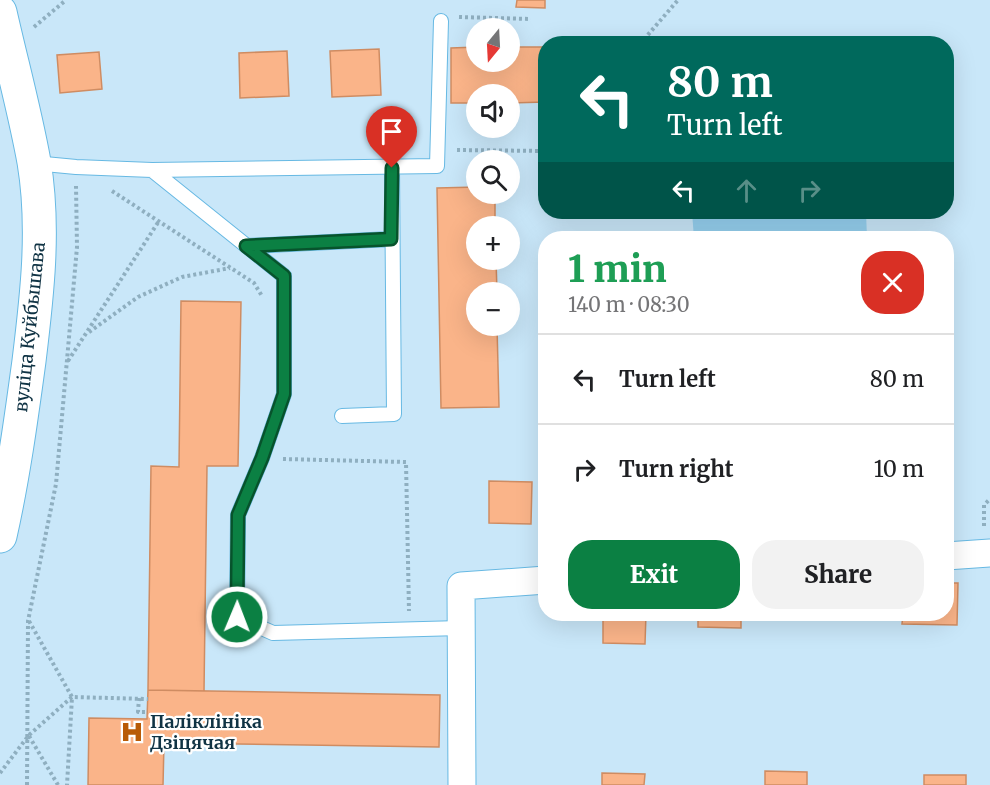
<!DOCTYPE html>
<html lang="en">
<head>
<meta charset="utf-8">
<style>
  :root { --surface:#fff; --page:#f2f2f2; --text:#202124; --muted:#757577; --line:#e0e0e0; --accent:#0b8043 }
  body { margin:0; font-family:Merriweather,serif; background:var(--page); color:var(--text); height:100vh; display:flex; flex-direction:column; font-size:22px; white-space:nowrap }
  * { box-sizing:border-box; margin:0 }
  p { font-size:20px; color:var(--muted) }
  .icon { flex:none; width:33px; height:33px; fill:none; stroke:currentColor; stroke-width:2; stroke-linecap:round; stroke-linejoin:round }
  .map { position:relative; flex:1; overflow:hidden }
  .drawer { position:absolute; left:538px; top:231px; width:416px; height:390px; display:flex; flex-direction:column; background:var(--surface); border-radius:24px; box-shadow:0 6px 24px #0002 }
  .drawer>* { flex:none }
  .guide { position:absolute; left:538px; top:36px; width:416px; height:183px; border-radius:24px; box-shadow:0 6px 24px #0002; background:#00695c; color:#fff; overflow:hidden }
  .needle { width:39px; rotate:198deg }
  .tools { position:absolute; left:466px; top:18px; display:grid; gap:12px }
  .tools a { display:grid; place-items:center; width:54px; height:54px; border-radius:50%; background:var(--surface); box-shadow:0 6px 24px #0002; font-size:30px }
  .pin { position:absolute; display:grid; place-items:center; width:51px; height:51px; color:#fff; margin:-62px -26px; border-radius:50% 50% 50% 0; rotate:-45deg; box-shadow:0 0 6px #0007 }
  .pin .icon { rotate:45deg }
  .me { position:absolute; width:66px; margin:-33px; rotate:1deg; stroke-linejoin:round; filter:drop-shadow(0 0 4px #0008) }
  .turn { display:flex; align-items:center; gap:21px; height:126px; padding:0 30px; font-size:27px }
  .turn .icon { width:78px; height:78px; stroke-width:2.5 }
  .turn b { display:block; font-size:42px; line-height:51px }
  .lanes { display:flex; align-items:center; height:57px; padding:0 30px; background:#0003; justify-content:center; gap:30px; direction:ltr }
  .lanes .off { opacity:.35 }
  .round { display:grid; place-items:center; flex:none; width:63px; height:63px; border-radius:24px; background:var(--page) }
  .head { display:flex; align-items:center; justify-content:space-between; height:102px; padding:0 30px }
  h1 { font-size:36px; font-weight:800; line-height:45px; color:#1e9e55 }
  .cta { display:flex; gap:12px; margin-top:auto; padding:12px 30px }
  .cta a { flex:1; height:69px; border-radius:24px; background:var(--accent); color:#fff; font-size:24px; font-weight:800; line-height:69px; text-align:center }
  .cta a+a { background:var(--page); color:var(--text) }
  ul { padding:0; list-style:none }
  li { display:flex; align-items:center; gap:18px; height:90px; padding:0 30px; border-top:2px solid var(--line) }
  li div { flex:1 }
  li b { display:block; font-size:22px }
  li em { font-style:normal }
  .map>svg:first-child { display:block }
</style>
</head>
<body>
<div class="map">
<svg width="990" height="785" viewBox="0 0 990 785">
  <rect width="100%" height="100%" fill="#c9e7f9"/>
  <path fill="#95d0ef" d="M692 212H866L867 238H694Z"/>
  <path fill="#fab489" stroke="#cf8c62" stroke-width="1.5" d="M517 0H545V8L516 7Z
    M477 47V62H510V47H544L545 102 510 103V94H477V103H451V48Z
    M379 49 381 95 332 97 330 51Z
    M287 51 289 96 240 98 239 53Z
    M99 52 102 89 60 93 57 55Z
    M477 187V194H495V226H477V260H496L497 292H477V326H497L499 407 441 408 437 188Z
    M181 301 241 302 238 466H207L204 691 148 690 151 466 179 467Z
    M489 481 532 482 531 524 489 523Z
    M946 583H958L957 625 902 624 903 614H946Z
    M603 614H646L645 644 603 643Z
    M698 614H741V628L698 627Z
    M148 690 440 695 439 747 164 743 163 785H88L89 718 147 719Z
    M765 771 807 772V785H765Z
    M602 773 645 774 644 785H602Z
    M924 775H966V785H924Z"/>
  <g fill="none" stroke-linecap="round" stroke-linejoin="round">
    <g stroke="#67b9e3" stroke-width="16">
      <path id="lane" d="M34 163 76 167 152 170 437 166 441 21
        M152 170 284 276V394L262 458 238 515 237 617 273 633 461 628
        M247 246 391 239
        M342 416 394 414 392 168"/>
    </g>
    <g stroke="#67b9e3" stroke-width="29">
      <path id="street" d="M946 556 990 553
        M462 785 461 586 546 580"/>
    </g>
    <g stroke="#67b9e3" stroke-width="35">
      <path id="secondary" d="M0 12C11 61 25 112 34 162 45 228 37 296 29 361 21 420 13 478 0 536"/>
    </g>
    <path stroke="#8fafc0" stroke-width="4" stroke-dasharray="3 3" stroke-linecap="butt" d="M459 17 531 19
      M34 27 66 0
      M640 44 678 0
      M457 150 546 151
      M112 191 254 283 262 296
      M89 332 138 297 182 277 230 268
      M68 361 159 221
      M283 459 406 462 409 611
      M984 526V505L990 499
      M29 621 72 697 67 785
      M139 698 138 712H148
      M29 736 58 785
      M0 773 29 735 72 697 148 699
      M27 785 28 621 56 484 77 247 76 186"/>
    <use href="#lane" stroke="#fff" stroke-width="14"/>
    <use href="#street" stroke="#fff" stroke-width="27"/>
    <use href="#secondary" stroke="#fff" stroke-width="33"/>
  </g>
  <g fill="none" stroke-linecap="round" stroke-linejoin="round">
    <g stroke="#07532c" stroke-width="15">
      <path id="route" d="M237 617 238 515 262 458 284 394V276L246 246 391 239 392 168"/>
    </g>
    <use href="#route" stroke="#0b8043" stroke-width="10"/>
  </g>
  <defs>
    <g id="hospital-bare" transform="scale(1.8)"><path d="M-5-5h3v3.5h4V-5h3V5h-3V1.5h-4V5h-3Z" fill="#b85b07" stroke="#fff" stroke-width="2.5" paint-order="stroke"/></g>
  </defs>
  <g fill-rule="evenodd">
    <use href="#hospital-bare" x="132" y="732"/>
  </g>
  <g text-anchor="middle" stroke-width="4.5" stroke-linejoin="round" paint-order="stroke">
    <g font-size="18" fill="#103344" stroke="#fff">
      <text transform="translate(30 327) rotate(-84)" y="6">вуліца Куйбышава</text>
    </g>
    <g font-size="18" font-weight="bold" fill="#103344" stroke="#fff" text-anchor="start">
      <text x="150" y="728">Паліклініка<tspan x="150" dy="21">Дзіцячая</tspan></text>
    </g>
  </g>
</svg>
<div class="tools">
<a><svg class="needle" viewBox="-14 -14 28 28"><path d="M0-13l5 13h-10z" fill="#e53935"/><path d="M0 13l5-13h-10z" fill="#757577"/></svg></a>
<a><svg class="icon" aria-label="sound" viewBox="0 0 24 24"><path d="M4 9h4l5-4v14l-5-4H4zM17 9q2 3 0 6"/></svg></a>
<a><svg class="icon" aria-label="search" viewBox="0 0 24 24"><circle cx="10" cy="10" r="6"/><path d="M15 15l6 6"/></svg></a>
<a>+</a>
<a>−</a>
</div>
<div class="pin" style="left:392px;top:168px;background:#d93025"><svg class="icon" aria-label="arrive" viewBox="0 0 24 24"><path d="M6 21V4h12l-3 4 3 4H6"/></svg></div>
<svg class="me" style="left:237px;top:617px" viewBox="-20 -20 40 40"><circle r="17" fill="#0b8043" stroke="#fff" stroke-width="3"/><path d="M0-11L8 9 0 5-8 9z" fill="#fff"/></svg>
<div class="guide">
<div class="turn"><svg class="icon" aria-label="left" viewBox="0 0 24 24"><path d="M17 20v-9H6M10 6l-5 5 5 5"/></svg><div><b>80 m</b>Turn left</div></div>
<div class="lanes"><svg class="icon" aria-label="left" viewBox="0 0 24 24"><path d="M17 20v-9H6M10 6l-5 5 5 5"/></svg><svg class="icon off" aria-label="ahead" viewBox="0 0 24 24"><path d="M12 20V5M6 11l6-6 6 6"/></svg><svg class="icon off" aria-label="right" viewBox="0 0 24 24"><path d="M7 20v-9h11M14 6l5 5-5 5"/></svg></div>
</div>
<section class="drawer">
<div class="head"><div><h1>1 min</h1><p>140 m · 08:30</p></div><a class="round" style="background:#d93025;color:#fff"><svg class="icon" aria-label="close" viewBox="0 0 24 24"><path d="M6 6l12 12M18 6L6 18"/></svg></a></div>
<ul>
<li><svg class="icon" aria-label="left" viewBox="0 0 24 24"><path d="M17 20v-9H6M10 6l-5 5 5 5"/></svg><div><b>Turn left</b></div><em>80 m</em></li>
<li><svg class="icon" aria-label="right" viewBox="0 0 24 24"><path d="M7 20v-9h11M14 6l5 5-5 5"/></svg><div><b>Turn right</b></div><em>10 m</em></li>
</ul>
<div class="cta"><a>Exit</a><a>Share</a></div>
</section>
</div>
</body>
</html>
